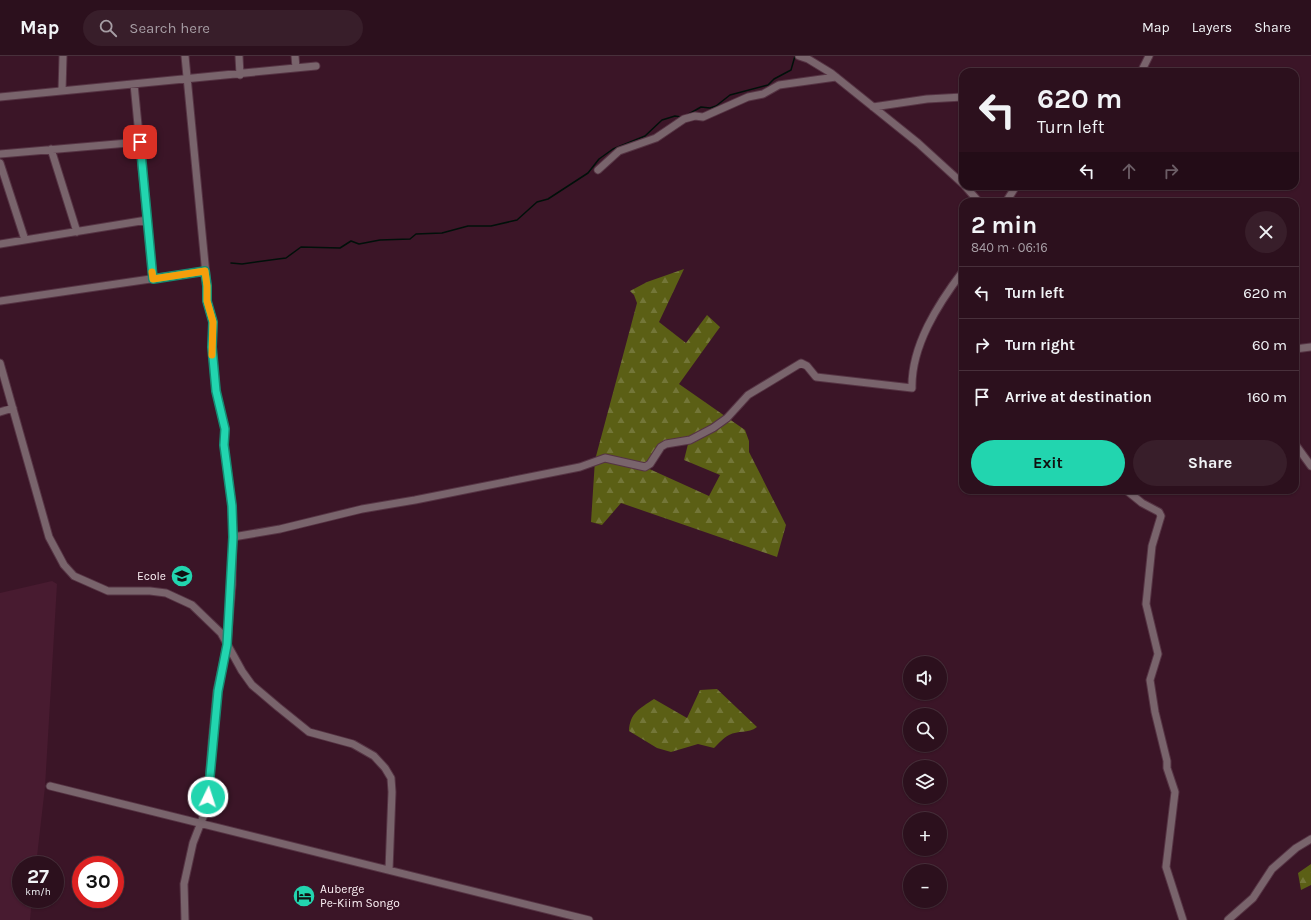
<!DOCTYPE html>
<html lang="en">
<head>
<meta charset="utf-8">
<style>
  :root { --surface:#2c101d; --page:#381e2a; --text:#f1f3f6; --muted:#a69da4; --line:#48303b; --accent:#22d5af }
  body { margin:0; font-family:Karla,sans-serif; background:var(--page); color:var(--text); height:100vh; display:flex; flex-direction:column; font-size:15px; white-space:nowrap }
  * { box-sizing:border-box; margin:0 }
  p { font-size:13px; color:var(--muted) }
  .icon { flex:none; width:22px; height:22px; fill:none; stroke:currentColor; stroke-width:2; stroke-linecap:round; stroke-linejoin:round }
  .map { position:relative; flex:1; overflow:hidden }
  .sheet { position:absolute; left:959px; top:142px; width:340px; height:296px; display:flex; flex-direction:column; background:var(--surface); border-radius:12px; box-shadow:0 1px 3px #0004,0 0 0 1px var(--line) }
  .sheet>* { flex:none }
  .top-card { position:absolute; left:959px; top:12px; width:340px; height:122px; border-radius:12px; box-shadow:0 1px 3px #0004,0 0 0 1px var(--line); background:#2c101d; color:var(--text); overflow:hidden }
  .fabs { position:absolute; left:903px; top:600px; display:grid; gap:8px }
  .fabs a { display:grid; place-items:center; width:44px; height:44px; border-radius:50%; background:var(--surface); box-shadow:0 1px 3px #0004,0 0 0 1px var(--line); font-size:20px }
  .speed { position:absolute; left:12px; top:800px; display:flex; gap:8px; font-size:20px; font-weight:700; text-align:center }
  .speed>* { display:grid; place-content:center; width:52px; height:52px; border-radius:50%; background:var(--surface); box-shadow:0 1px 3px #0004,0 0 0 1px var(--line); line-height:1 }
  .speed small { font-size:10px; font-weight:400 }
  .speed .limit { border:6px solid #d22; background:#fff; color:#111 }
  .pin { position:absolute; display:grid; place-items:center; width:34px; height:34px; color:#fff; margin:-17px; border-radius:8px; box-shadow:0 2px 6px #0006 }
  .me { position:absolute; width:44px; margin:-22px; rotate:4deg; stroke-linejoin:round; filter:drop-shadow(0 0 3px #0008) }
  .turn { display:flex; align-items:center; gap:14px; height:84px; padding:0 12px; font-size:18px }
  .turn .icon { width:52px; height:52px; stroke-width:2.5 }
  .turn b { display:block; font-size:28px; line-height:34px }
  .lanes { display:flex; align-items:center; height:38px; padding:0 12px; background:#0003; justify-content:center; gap:20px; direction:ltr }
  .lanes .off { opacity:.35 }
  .round { display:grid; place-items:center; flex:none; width:42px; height:42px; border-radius:21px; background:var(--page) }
  .overview { display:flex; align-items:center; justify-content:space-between; height:68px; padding:0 12px }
  h1 { font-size:24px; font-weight:700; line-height:30px }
  .action { display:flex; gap:8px; margin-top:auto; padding:8px 12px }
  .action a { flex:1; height:46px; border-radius:24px; background:var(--accent); color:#111; font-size:16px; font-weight:700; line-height:46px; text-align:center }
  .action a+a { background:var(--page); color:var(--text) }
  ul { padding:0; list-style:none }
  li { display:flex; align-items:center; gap:12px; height:52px; padding:0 12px; border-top:1px solid var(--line) }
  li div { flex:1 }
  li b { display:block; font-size:15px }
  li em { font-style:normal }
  header { display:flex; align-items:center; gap:24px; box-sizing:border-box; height:56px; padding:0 20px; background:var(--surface); border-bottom:1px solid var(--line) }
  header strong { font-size:19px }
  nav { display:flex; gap:22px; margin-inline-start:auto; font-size:14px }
  .search { width:280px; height:36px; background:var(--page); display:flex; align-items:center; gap:10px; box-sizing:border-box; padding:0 14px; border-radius:22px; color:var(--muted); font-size:15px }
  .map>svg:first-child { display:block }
</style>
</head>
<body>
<header>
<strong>Map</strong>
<div class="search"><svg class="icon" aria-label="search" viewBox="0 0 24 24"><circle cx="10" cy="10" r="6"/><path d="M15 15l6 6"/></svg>Search here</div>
<nav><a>Map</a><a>Layers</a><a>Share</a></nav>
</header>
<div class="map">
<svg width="1311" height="864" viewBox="0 0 1311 864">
  <defs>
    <pattern id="forest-firs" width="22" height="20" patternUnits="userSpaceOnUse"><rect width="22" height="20" fill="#5b5f15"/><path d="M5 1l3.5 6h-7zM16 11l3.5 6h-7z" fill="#737638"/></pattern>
  </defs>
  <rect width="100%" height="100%" fill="#3b1527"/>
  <path fill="#481b30" d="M52 525 57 528 45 731 36 809H21V843H32L30 864H0V537Z"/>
  <path fill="url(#forest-firs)" fill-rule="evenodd" d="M684 213 659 266 686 287 707 259 720 271 679 328 745 374 749 385V396L786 469 777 501 621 447 602 469 591 466 595 404 637 247 634 239 630 235 647 226ZM689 384 684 404 720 419 709 440 645 411 666 388Z
    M717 633 757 671C748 678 738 674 729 679 723 682 718 688 714 692L698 688 671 696 657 692 629 675C630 657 639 653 654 643L687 662 700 634Z
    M1311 808V829L1301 834 1298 817Z"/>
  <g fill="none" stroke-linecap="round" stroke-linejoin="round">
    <path stroke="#00100a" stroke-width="1.5" d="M687 59 701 51 710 52 716 50 730 39 768 29 774 23 791 14 795 0
      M231 207 242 208 278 203 286 202 301 191 340 192 351 185 359 188 380 184 410 183 416 178 442 177 468 170H491L517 164 537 146 548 143 588 117 599 103 613 93 645 80 662 64 675 60 681 61"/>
    <g stroke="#563444" stroke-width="9">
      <path id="minor" d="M239 0 240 19
        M295 0 296 12
        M799 0 808 3 831 17 918 87 963 128
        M1141 16 1149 0
        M134 28 153 223
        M62 35 63 0
        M0 41 316 10
        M873 51 927 43 963 41
        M51 93 77 176
        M0 98 140 86
        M0 107 25 184
        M598 114 619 95 656 82 684 63 695 60 703 61 748 41 763 38 779 29 836 21
        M965 130 979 146
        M1006 146 1016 130
        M0 188 147 164
        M0 245 205 215
        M1295 293 1311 291
        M0 307 49 481 64 509 74 520 108 535H150L166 537 192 549 221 577 242 615 252 629 278 651 309 676 353 688 374 700 385 712 391 722 392 736 389 814
        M0 356 13 352
        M1295 388 1311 410
        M1126 434 1142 447 1159 456 1161 460 1152 490 1146 548 1158 598 1150 624 1155 656 1167 705V712L1175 736 1166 811 1183 864
        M233 481 280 473 362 453 415 444 580 411 605 402 645 411 650 408 661 391 666 388 690 384 713 372 727 362 748 339 801 307 807 310 816 321 912 332C911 290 938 248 963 215
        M50 730 589 864
        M185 864 184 828 193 787 207 751 212 687 217 635 227 589 232 529 233 481 232 450 224 389 225 373 216 335 212 291 213 266 207 245V229L185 0
        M1228 864 1253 842 1272 813 1296 792 1311 783"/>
    </g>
    <use href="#minor" stroke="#79646c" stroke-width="7"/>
  </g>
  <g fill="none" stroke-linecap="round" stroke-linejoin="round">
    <g stroke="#168a72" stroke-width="10">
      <path id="route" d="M140 86 153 223 205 215 207 230V245L213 266 212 291 216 335 225 373 224 389 232 450 233 481 227 589 218 635 208 741"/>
    </g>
    <use href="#route" stroke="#22d5af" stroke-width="7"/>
    <path stroke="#f59e0b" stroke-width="7" d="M152 216 153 223 205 215 207 230V245L213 266 212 299"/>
  </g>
  <defs>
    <g id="school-disc" transform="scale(1.15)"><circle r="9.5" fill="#22d5af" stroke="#3b1527"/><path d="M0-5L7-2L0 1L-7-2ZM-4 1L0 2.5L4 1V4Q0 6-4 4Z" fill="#111"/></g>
    <g id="hotel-disc" transform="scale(1.15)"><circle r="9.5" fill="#22d5af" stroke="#3b1527"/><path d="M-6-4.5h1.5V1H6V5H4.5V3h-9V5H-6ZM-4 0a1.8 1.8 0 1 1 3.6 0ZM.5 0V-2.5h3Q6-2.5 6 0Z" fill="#111"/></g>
  </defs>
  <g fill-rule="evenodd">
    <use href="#school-disc" x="182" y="520"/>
    <use href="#hotel-disc" x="304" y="840"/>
  </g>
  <g text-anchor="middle" stroke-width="4" stroke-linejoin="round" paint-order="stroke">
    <g font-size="12" fill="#fcf1f5" stroke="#3b1527" text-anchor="end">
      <text x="166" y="524">Ecole</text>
      <text x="320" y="837" text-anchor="start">Auberge<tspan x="320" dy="14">Pe-Kiim Songo</tspan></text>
    </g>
  </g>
</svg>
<div class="fabs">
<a><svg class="icon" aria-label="sound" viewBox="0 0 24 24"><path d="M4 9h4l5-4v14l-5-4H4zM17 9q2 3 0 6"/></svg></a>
<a><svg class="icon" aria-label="search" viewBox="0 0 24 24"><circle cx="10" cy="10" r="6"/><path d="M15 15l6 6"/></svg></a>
<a><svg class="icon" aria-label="layers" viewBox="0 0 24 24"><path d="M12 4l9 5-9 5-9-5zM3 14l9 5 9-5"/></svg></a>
<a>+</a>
<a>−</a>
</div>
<div class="speed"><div>27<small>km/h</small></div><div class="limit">30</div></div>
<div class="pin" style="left:140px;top:86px;background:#d93025"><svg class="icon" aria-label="arrive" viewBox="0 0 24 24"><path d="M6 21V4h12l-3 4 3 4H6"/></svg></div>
<svg class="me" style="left:208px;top:741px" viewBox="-20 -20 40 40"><circle r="17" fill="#22d5af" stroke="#fff" stroke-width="3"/><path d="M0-11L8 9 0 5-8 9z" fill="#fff"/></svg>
<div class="top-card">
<div class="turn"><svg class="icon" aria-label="left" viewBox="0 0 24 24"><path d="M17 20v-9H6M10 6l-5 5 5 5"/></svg><div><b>620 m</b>Turn left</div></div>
<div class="lanes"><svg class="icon" aria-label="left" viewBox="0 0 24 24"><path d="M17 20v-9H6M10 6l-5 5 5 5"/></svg><svg class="icon off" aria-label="ahead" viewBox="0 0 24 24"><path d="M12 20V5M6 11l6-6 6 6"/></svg><svg class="icon off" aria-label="right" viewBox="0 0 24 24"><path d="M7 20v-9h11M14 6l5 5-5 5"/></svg></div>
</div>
<section class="sheet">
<div class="overview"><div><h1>2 min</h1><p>840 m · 06:16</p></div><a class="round"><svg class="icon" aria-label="close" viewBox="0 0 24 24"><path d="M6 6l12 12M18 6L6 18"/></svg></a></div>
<ul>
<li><svg class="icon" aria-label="left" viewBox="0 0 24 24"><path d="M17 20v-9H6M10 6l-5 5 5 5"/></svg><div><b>Turn left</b></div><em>620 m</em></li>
<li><svg class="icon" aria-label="right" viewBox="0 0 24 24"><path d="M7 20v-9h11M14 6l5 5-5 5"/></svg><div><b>Turn right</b></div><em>60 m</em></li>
<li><svg class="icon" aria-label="arrive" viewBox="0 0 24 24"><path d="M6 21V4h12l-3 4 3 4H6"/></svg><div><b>Arrive at destination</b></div><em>160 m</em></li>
</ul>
<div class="action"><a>Exit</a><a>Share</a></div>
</section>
</div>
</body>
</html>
